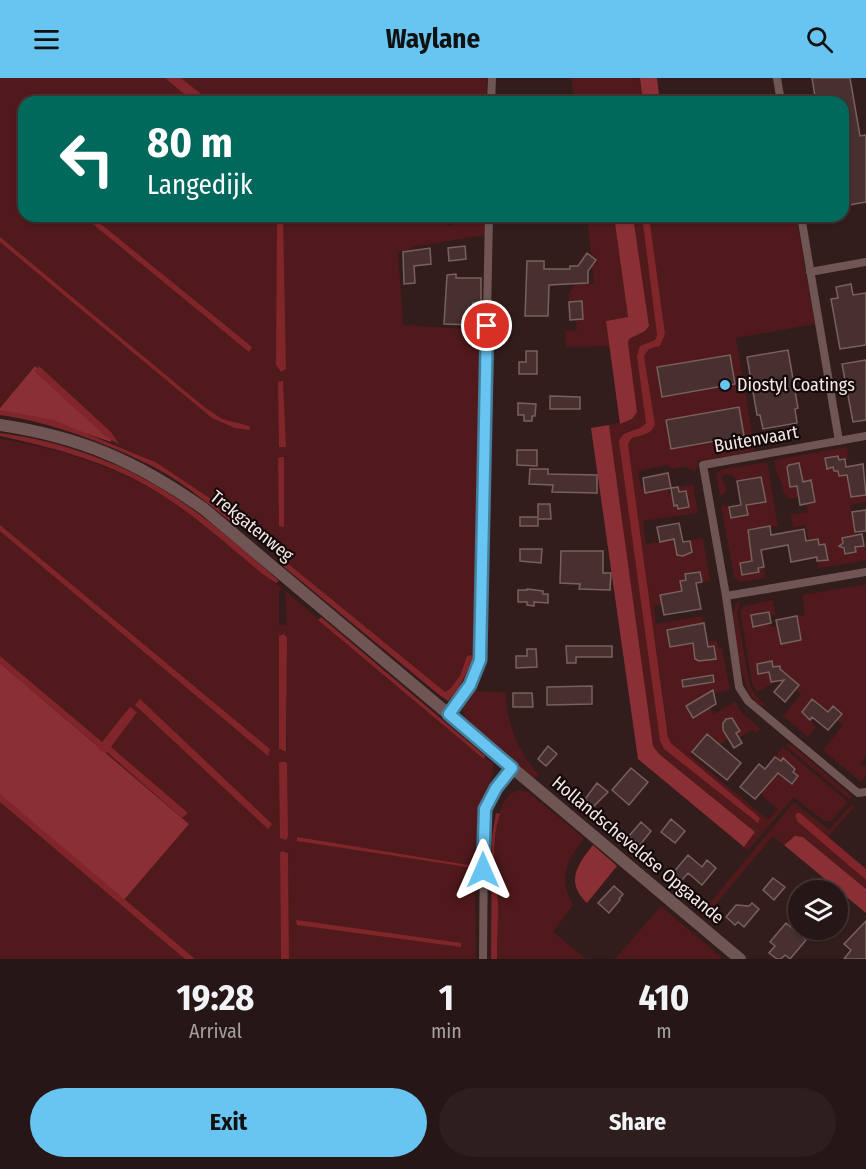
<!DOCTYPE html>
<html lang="en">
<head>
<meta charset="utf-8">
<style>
  :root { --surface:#261615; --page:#2e1f1e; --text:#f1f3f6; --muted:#a49fa0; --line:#423534; --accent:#68c4f0 }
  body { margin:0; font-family:"Fira Sans Condensed",sans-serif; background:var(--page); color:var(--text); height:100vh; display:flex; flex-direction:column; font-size:22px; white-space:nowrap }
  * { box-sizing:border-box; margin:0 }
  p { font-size:20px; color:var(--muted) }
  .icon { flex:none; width:33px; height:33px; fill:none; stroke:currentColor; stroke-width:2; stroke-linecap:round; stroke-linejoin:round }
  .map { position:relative; height:881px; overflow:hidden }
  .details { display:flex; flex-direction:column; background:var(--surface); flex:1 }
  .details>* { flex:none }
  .top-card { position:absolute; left:18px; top:18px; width:831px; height:126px; border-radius:18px; box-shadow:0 2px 4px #0004,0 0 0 2px var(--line); background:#00695c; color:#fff; overflow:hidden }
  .tools { position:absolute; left:788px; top:802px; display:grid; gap:12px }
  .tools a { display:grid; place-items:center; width:60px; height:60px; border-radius:50%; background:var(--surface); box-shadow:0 2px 4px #0004,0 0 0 2px var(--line); font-size:30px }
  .pin { position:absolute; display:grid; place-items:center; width:51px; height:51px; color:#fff; margin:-26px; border:3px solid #fff; border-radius:50%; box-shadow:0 2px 6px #0007 }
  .me { position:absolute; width:66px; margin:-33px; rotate:0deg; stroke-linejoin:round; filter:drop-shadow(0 0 4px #0008) }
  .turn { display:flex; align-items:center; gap:21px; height:126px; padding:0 30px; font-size:27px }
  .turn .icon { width:78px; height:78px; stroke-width:2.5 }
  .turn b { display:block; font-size:42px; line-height:51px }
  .eta { display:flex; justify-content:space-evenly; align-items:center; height:102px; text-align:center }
  .eta b { font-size:36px; font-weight:700; line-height:42px }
  .cta { display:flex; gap:12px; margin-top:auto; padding:12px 30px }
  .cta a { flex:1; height:69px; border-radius:36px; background:var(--accent); color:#111; font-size:24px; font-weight:700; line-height:69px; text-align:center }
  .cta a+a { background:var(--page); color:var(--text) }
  header { display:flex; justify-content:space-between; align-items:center; height:78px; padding:0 30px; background:var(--accent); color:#111; font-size:27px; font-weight:700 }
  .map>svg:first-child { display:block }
</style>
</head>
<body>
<header><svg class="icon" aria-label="menu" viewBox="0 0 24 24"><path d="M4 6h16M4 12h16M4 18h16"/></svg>Waylane<svg class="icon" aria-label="search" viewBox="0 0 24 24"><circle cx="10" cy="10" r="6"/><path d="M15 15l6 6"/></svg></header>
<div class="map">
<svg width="866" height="881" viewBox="0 0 866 881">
  <rect width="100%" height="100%" fill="#321d1c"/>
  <path fill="#50191b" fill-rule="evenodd" d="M0 0H487L486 24H24V138H442L433 140 450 148 456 138H486V157L412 169V171L398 174 403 247 482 252 476 574 471 591 454 617 448 618 207 419 168 393 111 364V360L35 288 0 330Z
    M571 0H639L643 24H575Z
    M587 138H614L628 240 606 243 610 268 566 269 565 253 577 252 576 242 583 241 582 223H569L568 217 575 206H594L592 189 597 181 591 176Z
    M633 138H642L657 257 655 262 640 268 646 345 641 350 626 354 619 364 660 663 664 671 758 745 669 662 628 366 632 360C642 357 652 357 655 346L644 278 649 271 660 268 665 257 649 138H796L815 246 736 260 755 373 698 383V388L695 393 685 389 672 391 667 387 638 393 641 409H644L645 415 668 411 669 416H672L674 427 689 429 686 413 679 414 678 409 693 406 698 435 643 443 646 466 674 461 683 478 692 474 690 462 703 460 710 502 702 504 699 494 685 496 686 502 680 504 682 513 660 518 662 527 654 528 656 546 702 538 707 563H717L718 570 722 569 730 612 714 615 716 627 710 630 714 636 735 624 742 635 760 650 757 655 752 652 739 660 736 655 740 652 732 640 728 642 726 641 723 642 728 659 720 667 707 657 690 677 768 742 778 731 765 721 761 715 774 699V692L791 706 798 699 793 694 795 691 783 681 781 683 775 679 783 669 848 724 831 743H824L794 719 748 772 744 769 755 754 659 676 653 668 609 347 632 341 637 334 628 265 629 261 645 253 649 248Z
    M0 361C73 372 142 398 202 443 214 452 225 463 236 473 251 487 268 498 283 511L279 513V547L287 546 285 513 493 686C496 699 482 718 480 733 472 781 476 833 476 881H289L288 775 287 773 280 775 281 881H0V720L189 746 0 585ZM280 557 287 560V671L286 674 279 672Z
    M847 369 849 381 839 382 838 378 825 381 827 390 833 389 834 393H838L840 398 847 397 851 419 866 417V424L850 427 856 458 842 460 841 467 845 476 855 469 864 468 866 470V482L819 490 817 483 828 481 825 466 819 467 809 463 805 447 793 450 791 436 808 434 806 426 800 427 799 419 790 421 784 416C782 403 775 393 774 382Z
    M767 384 778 448 748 452 752 483 740 485 739 494H741L742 497 758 494V490L764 489 765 500 740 504 734 499 721 427 729 429 731 440 748 437 746 427 761 425 764 418 761 399 737 403 731 396 722 397V402L727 410 724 416 720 417 716 395 723 391Z
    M866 506V679L861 685 864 688 866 687V698L861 704 823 672 843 647 837 642 842 635 833 628 827 635 807 625 802 634 816 649 808 659 783 638 801 616 796 611 799 607 788 597 782 604 780 588 773 589 772 583 757 586 758 596 769 594 776 604 757 614 752 605 740 533 744 528 773 522 776 537 770 538 768 534 762 535 753 548 770 545 771 549 778 548 781 566 801 563 797 538 805 537 802 517Z
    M738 523 740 527 737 534 750 608 756 618 766 627 764 628C740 623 736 555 733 534Z
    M470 613 505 614C508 646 517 672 539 697L533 701 466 643 462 627Z
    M787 666 792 667 852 718 849 721 785 667Z
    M518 712 528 714 584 760C566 784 558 800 573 827L553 854 586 881H497C497 862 498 844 498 825 496 798 485 724 518 712Z
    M794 724 829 752 851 727 854 729 828 759 800 735 795 738 798 744 866 802V811L804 759 788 763 784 767 773 758 706 838 702 834Z
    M661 828 721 879 720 881H615Z"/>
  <path fill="#8a2f33" d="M640 0H657L660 24H643Z
    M614 138H633L649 248 645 253 629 261 628 265 637 334 632 341 620 346 606 243 628 239Z
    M35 288 111 360V364L64 348 0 336V330Z
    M609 347 653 668 659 676 755 754 744 769 638 681 591 350Z
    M0 585 189 746 123 823 0 720Z
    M795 758 803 759 866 811V835L784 767Z
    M593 767 617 788 587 825C565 804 577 787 593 767Z"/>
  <path fill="#80252a" d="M165 0H181L211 24H194Z
    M83 138H91L252 269 249 274Z
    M277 138H283L286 291 281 294 276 287Z
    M642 138H649L665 256 660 268 649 271 644 278 655 346C652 357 642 357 632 360L628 366 668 659 671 665 760 740 758 745 664 671 660 663 619 364C623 350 638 355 646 345L637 278 640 268 655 262 657 257Z
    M0 159 203 328 222 341 249 348 250 352 235 350 212 340 0 164Z
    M39 288 111 354 119 366 106 359 34 293Z
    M283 303 286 369H279L278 304Z
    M0 332 54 342 157 385 211 421 240 445 237 449C210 427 183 404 152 388 106 365 51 344 0 337Z
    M0 355C62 363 127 386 179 422 215 446 247 475 279 503L276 505 264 497C226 466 190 432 147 408 102 382 50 369 0 358Z
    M282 379H284V449L279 448 278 380Z
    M0 447 270 671 268 678 0 453Z
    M286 484 445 614 450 611 460 598 467 578 471 577 474 580 458 611 448 623 438 616 283 488Z
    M321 539 485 678 484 681 318 542Z
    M284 556 287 560 286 674 279 671V558Z
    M0 578 102 664 130 629 137 634 111 669 188 735 182 740 107 674 106 675 98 671 99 669 0 585Z
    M140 621 272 746 268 751 135 627Z
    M281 684H286L287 686 288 759 286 762 280 760 279 685Z
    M0 716 195 881H185L0 724Z
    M496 735 500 736C490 764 496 796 498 825 498 843 497 862 497 881H491L492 759Z
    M797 735H800L866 791V802L798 744 795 738Z
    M297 759 474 788V790L297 763Z
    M282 773 288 775 289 881H281L280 775Z
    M296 842 461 865V869L297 847Z"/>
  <path fill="#47302f" stroke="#79605e" stroke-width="1.5" d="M812 0H850L860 58 866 57V124L843 128V24H816Z
    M465 168 466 181 449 183 448 170Z
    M430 170 431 186 414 188 415 205 404 206 403 174Z
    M587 175 596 182 588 193V205L549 207 548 238H525L527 183H544V191H570V188H578Z
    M456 196V200H481V225H473V247L444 246 447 197Z
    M851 206 853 217 866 215V267L840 271 831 221 838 220 836 209Z
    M582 223 583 241 570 242 569 224Z
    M788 272 798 330 795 331 797 345 763 351 760 337H757L747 279Z
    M526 273H537V296H519V284H526Z
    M730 277 735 306 662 319 657 289Z
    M866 282V342L853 344 842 286Z
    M550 318 580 319V331H550Z
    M518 325 536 326 535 338H532V343H524V337H518Z
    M739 329 744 358 671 371 666 342Z
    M517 372H537V388L517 387Z
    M838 378 839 382 845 381 846 389 863 386 866 417 851 419 847 397 839 398 838 393H834L833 389 827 391 825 380Z
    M799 385 803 404 811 402 815 424 800 427 797 408 790 409 787 389 789 387Z
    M530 391H548V396L597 397V415L552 414 553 407 529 406Z
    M668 395 671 410 645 415 643 400Z
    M761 399 766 424 746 427 748 437 731 440 729 429 741 427 737 403Z
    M678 409 679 414 686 413 689 429 678 431 677 427 674 428 671 410Z
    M538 426H550L551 441H538V448H520V439H538Z
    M866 432V453L855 454 852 434Z
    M679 445 683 464 690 463 692 474 683 478 677 477 674 461 660 464 657 449Z
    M770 448 771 457 804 451 806 463 818 461 819 467 825 466 828 482 817 483V479L791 484 788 467 761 472 764 489 758 490 759 494 742 497 740 485 752 483 748 452Z
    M862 456 864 468 855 469 856 474 845 476 844 470 839 468 843 465 842 460Z
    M520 471H542L541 485 520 483Z
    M561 473H603V495H611L610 512 579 511 580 506 560 505Z
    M700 494 702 504 696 505 701 531 664 537 660 517 682 513 680 503 686 502 685 496Z
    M527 511 543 513V516H548V525L534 524V528L527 527V524H518V512H527Z
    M769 534 771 545 753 549 751 537Z
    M797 538 801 562 781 566 776 542Z
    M704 545 708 569 714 568 716 581 699 583 695 581 693 565 670 569 667 552Z
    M566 568H612V579H576V585H567Z
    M527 571H536L537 589 516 590V578H527Z
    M772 583 773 589 780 588V591L799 607 785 624 774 614 784 602 771 604 769 594 758 596 757 586Z
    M713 597 714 604 683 609 682 602Z
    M592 608V626L547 627V609Z
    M713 612 716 626 693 640 686 628Z
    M513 615H532L533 629H513Z
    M812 621 828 634 833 628 842 636 828 652 812 639 810 642 802 634Z
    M732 640 740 653 736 655 742 665 734 670 723 652V645L726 641Z
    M707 656 741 685 727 702 692 674Z
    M548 668 557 676 546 688 538 681Z
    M775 679 781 683 783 680 795 691 793 694 798 698 792 706 778 695 755 721 740 709 759 686 765 691Z
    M631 690 648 704 629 727 612 712Z
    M597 705 608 714 594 728 585 721Z
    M671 741 685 753 675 765 661 754Z
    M641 744 651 753 640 767 629 758Z
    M688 777 702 789 707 782 716 790 702 807 688 795 682 802 673 795Z
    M773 800 785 809 774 822 763 812Z
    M614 808 623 816 619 821 620 822 609 835 598 825Z
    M752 825 759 831 744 849 738 844 735 847 726 839 736 827 749 828Z
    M866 843V881H844L851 872 844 866Z
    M786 845 806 862 790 881 785 877 781 881H777L769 875 775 868 770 864Z"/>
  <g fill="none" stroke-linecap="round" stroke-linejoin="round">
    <path stroke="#6f5655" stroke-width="8" d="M777 0 781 24
      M491 24 492 0
      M801 138 839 363
      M810 194 866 184
      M866 358 703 387 726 518 739 609 748 623 858 715 866 714
      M726 518 866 494
      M449 636 470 607 480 582 489 138
      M483 881 484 755 485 731 496 710 512 690"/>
    <path stroke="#6f5655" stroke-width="12" d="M0 347C81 359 138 384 204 431L740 881"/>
  </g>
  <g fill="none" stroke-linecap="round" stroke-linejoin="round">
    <g stroke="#447f9c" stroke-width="15">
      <path id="route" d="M483 792 485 731 496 710 512 690 449 636 470 607 480 582 487 248"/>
    </g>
    <use href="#route" stroke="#68c4f0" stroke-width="10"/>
  </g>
  <circle fill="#68c4f0" stroke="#140a0a" stroke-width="2" cx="725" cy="307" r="6"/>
  <g text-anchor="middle" stroke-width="4.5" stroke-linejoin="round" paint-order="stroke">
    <g font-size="18" fill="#f7e8e7" stroke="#140a0a" text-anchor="start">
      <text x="737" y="313">Diostyl Coatings</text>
    </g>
    <g font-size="18" fill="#f7e8e7" stroke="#140a0a">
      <text transform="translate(756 361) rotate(-10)" y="6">Buitenvaart</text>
      <text transform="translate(252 448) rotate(39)" y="6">Trekgatenweg</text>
      <text transform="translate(638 772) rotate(40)" y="6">Hollandscheveldse Opgaande</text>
    </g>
  </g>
</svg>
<div class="tools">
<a><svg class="icon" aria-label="layers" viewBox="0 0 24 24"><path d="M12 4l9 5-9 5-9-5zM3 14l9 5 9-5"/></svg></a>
</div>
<div class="pin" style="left:487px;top:248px;background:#d93025"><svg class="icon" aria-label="arrive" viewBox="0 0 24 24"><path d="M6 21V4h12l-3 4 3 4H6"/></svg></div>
<svg class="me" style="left:483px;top:792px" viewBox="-20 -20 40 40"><path d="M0-17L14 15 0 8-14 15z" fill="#68c4f0" stroke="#fff" stroke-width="4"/></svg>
<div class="top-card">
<div class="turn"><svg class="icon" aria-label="left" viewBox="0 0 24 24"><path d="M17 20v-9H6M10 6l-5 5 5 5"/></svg><div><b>80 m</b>Langedijk</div></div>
</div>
</div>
<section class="details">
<div class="eta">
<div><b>19:28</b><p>Arrival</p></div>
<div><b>1</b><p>min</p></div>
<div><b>410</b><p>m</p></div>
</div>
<div class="cta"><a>Exit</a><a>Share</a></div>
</section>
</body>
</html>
